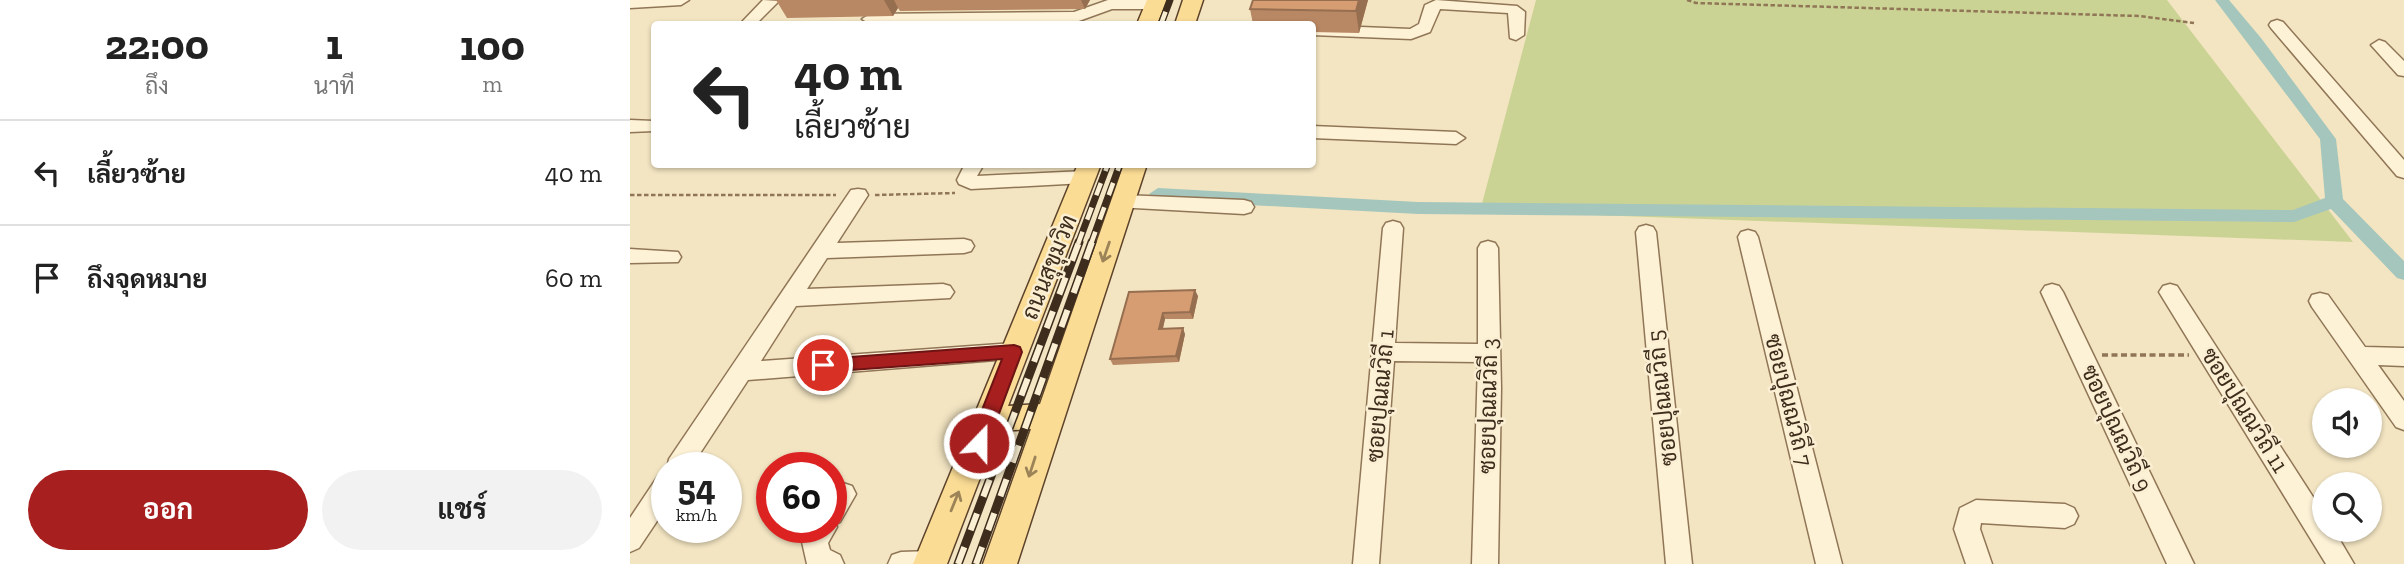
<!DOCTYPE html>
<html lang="th">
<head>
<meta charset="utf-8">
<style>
  :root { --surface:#fff; --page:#f2f2f2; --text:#222; --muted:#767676; --line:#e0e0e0; --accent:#a71f1e }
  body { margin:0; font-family:"Zilla Slab",Sarabun,serif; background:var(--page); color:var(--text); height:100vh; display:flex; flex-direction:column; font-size:26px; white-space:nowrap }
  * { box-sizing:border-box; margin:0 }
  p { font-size:23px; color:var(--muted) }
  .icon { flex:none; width:38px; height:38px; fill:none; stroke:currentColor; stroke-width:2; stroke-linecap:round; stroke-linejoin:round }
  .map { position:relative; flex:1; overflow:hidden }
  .side { display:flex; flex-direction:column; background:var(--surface); width:630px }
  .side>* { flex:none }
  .guide { position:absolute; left:21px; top:21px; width:665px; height:147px; border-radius:7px; box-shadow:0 2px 5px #0004; background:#fff; color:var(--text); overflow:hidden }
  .buttons { position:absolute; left:1682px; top:388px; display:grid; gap:14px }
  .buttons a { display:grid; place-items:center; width:70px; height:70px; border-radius:50%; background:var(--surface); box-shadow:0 2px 5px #0004; font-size:35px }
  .speed { position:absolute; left:21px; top:452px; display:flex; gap:14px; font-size:35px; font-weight:700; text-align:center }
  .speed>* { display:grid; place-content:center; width:91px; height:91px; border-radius:50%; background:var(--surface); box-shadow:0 2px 5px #0004; line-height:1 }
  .speed small { font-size:18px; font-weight:400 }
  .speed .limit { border:10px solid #d22; background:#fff; color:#111 }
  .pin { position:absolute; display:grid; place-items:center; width:60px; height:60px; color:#fff; margin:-30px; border:4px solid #fff; border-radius:50%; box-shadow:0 2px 7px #0007 }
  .me { position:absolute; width:77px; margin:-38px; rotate:22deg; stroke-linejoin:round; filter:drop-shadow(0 0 5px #0008) }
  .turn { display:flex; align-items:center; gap:24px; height:147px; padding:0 28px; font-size:32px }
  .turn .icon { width:91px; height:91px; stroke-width:2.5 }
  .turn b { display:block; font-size:49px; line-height:60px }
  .eta { display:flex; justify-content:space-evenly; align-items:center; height:119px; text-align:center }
  .eta b { font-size:42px; font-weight:700; line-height:49px }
  .action { display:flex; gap:14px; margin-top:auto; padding:14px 28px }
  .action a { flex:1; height:80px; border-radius:42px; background:var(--accent); color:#fff; font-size:28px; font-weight:700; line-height:80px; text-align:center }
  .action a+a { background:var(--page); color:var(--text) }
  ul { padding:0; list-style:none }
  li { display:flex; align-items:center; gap:21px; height:105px; padding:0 28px; border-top:2px solid var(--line) }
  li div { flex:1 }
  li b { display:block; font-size:26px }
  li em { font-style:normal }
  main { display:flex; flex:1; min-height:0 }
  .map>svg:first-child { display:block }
</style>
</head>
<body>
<main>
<section class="side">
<div class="eta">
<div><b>22:00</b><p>ถึง</p></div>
<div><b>1</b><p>นาที</p></div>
<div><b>100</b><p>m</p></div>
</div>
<ul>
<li><svg class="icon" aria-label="left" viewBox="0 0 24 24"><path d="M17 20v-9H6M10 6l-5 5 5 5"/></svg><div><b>เลี้ยวซ้าย</b></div><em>40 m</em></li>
<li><svg class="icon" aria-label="arrive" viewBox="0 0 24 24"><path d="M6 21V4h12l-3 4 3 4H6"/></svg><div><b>ถึงจุดหมาย</b></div><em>60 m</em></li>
</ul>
<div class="action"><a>ออก</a><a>แชร์</a></div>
</section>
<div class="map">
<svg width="1774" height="564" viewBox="0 0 1774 564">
  <rect width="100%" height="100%" fill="#f3e5c2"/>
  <path fill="#cbd394" d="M906 0H1537L1723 242 850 211Z"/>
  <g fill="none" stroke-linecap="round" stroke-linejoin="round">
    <path fill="#a5c6bc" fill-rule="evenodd" d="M1585 0H1599L1631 38 1706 139 1713 199 1774 261V280L1767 278 1701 209 1664 222 788 214 528 200 519 194 528 188 788 202 1663 210 1695 198 1690 139Z"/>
    <g stroke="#907656" stroke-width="3">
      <path id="minor" d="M0 0H59L51 5 0 8Z
        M133 0 149 1 126 24H110Z
        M478 0H527L533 4 525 9H482L446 22 240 24 232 19 240 14 444 12Z
        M806 0 887 6 895 12 894 35 886 40 880 38 878 13 810 9 800 32 781 39 682 35V25L780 29 789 24 795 5Z
        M1647 20 1653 22 1774 160V178L1767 176 1641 28 1639 25 1641 22Z
        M1749 40 1755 42 1774 61V76L1768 75 1741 45Z
        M0 120 24 121V131L0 132Z
        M682 126 826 132 835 138 826 144 682 138Z
        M335 164H354L347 176 455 171 462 173 464 177 462 181 455 183 341 189 329 184 327 180Z
        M228 189 235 190 238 195 207 243 334 239 341 241 344 246 341 251 334 253 197 258 177 289 313 284 320 286 324 292 320 298 166 306 131 361 384 343 392 346 395 352 392 358 118 380 61 467 37 469 39 459 221 190Z
        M493 195 614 200 621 202 624 207 621 212 614 214 486 207 483 202 486 197Z
        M763 221 770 223 773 228 765 343 848 344V248L851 243 858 241 865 243 868 248 871 388 868 564H842L848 362 764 361 749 564H723L753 228 756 223Z
        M1016 225 1023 227 1026 232 1062 564H1036L1006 232 1009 227Z
        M1118 230 1125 232 1128 237 1212 564H1186L1108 237 1111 232Z
        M0 249 48 252 51 257 48 262 0 263Z
        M1422 284 1429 286 1433 292 1564 564H1537L1411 292 1415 286Z
        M1540 284 1547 286 1694 514V530H1704L1724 564H1696L1529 292 1533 286Z
        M1690 293 1698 295 1735 347 1774 348V366L1748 365 1774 401V430L1766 427 1682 307 1679 301 1682 295Z
        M37 473V506L9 548 0 552V518L28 476Z
        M213 483 222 486 226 494 210 522 206 524 207 527 198 543 200 550 210 555 214 564H177L172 542 180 527H201V491L204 486Z
        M1346 500 1435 504 1444 508 1448 516 1444 524 1435 528 1351 523 1350 529 1362 564H1336L1324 529 1330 508Z
        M300 551 309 554 313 564H258L262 555 271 552Z"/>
    </g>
    <g stroke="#5d432b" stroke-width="3">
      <path id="major" d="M517 0H537L527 24H507Z
        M553 0H573L565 24H545Z
        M448 164H471L378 406 410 404 494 164H517L387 564H353L401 429 368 431 317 564H283Z"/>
    </g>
    <path stroke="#907656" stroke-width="2.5" stroke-dasharray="4.5 2.5" stroke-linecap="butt" d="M1057 0 1066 3 1509 16 1564 23
      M0 195H206
      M245 195 325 193"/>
    <path stroke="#907656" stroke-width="3.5" stroke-dasharray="6 3.5" stroke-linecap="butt" d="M1472 355H1559"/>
    <use href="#minor" fill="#fdf2d6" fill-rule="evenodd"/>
    <use href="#major" fill="#fbdc95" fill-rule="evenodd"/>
    <g stroke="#3e2d1c" stroke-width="7">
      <path id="rail-far1" d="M531 24 540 0
        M448 244 478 164
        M461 244 490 164"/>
    </g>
    <g stroke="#3e2d1c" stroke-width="9">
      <path id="rail" d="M328 564 449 242
        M346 564 462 242"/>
    </g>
    <use href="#rail-far1" stroke="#faefd3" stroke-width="4.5" stroke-dasharray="13" stroke-linecap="butt"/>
    <use href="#rail" stroke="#faefd3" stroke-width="6" stroke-dasharray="18" stroke-linecap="butt"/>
  </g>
  <path fill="#b88763" d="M146 0H460L455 9 270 11 268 8 263 16 157 18Z
    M738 0 729 33 682 32V24H623L620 9Z
    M499 292 568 296 563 319H535L533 329 555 334 549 362 483 365 480 359Z"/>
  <path fill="#966e50" d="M254 0H264L268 8 263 16Z
    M451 0H460L455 9Z
    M729 0H738L729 33 726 11Z
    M565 290 568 296 563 319 560 312Z
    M533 313 535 319 531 335 529 329Z
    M553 328 555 334 549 362 546 356Z"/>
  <path fill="#d69d73" stroke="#966e50" stroke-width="2" d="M623 0H729L726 11 620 9Z
    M565 290 560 312 533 313 529 329 553 328 546 356 480 359 499 292Z"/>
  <defs><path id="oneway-shaft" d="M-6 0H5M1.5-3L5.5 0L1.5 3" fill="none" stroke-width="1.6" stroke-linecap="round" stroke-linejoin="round" transform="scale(1.75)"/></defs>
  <g stroke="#9c8458">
    <use href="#oneway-shaft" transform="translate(476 252) rotate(109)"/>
    <use href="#oneway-shaft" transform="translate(402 467) rotate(108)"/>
    <use href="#oneway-shaft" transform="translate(325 501) rotate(-68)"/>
  </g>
  <path fill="#a71f1e" stroke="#6d1414" stroke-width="2" d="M384 345 390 347 392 352 358 443 355 448 349 450 342 448 339 443 372 359 193 372 187 370 184 365 187 361 193 359Z"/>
  <g text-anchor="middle" stroke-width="5" stroke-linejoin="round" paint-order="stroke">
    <g font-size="23" fill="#3e2d1c" stroke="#faefd3">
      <text transform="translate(419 267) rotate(-68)" y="8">ถนนสุขุมวิท</text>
      <text transform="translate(750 396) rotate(-85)" y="8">ซอยปุณณวิถี 1</text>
      <text transform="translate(1032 398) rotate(-96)" y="8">ซอยปุณณวิถี 5</text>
      <text transform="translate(1159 400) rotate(76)" y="8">ซอยปุณณวิถี 7</text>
      <text transform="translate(858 406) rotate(-89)" y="8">ซอยปุณณวิถี 3</text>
      <text transform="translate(1615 410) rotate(58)" y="8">ซอยปุณณวิถี 11</text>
      <text transform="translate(1487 428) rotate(65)" y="8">ซอยปุณณวิถี 9</text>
    </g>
  </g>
</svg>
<div class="buttons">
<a><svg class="icon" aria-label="sound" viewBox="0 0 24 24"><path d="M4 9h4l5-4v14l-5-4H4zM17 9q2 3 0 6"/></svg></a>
<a><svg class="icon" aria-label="search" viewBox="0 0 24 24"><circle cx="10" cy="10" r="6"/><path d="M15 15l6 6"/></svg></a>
</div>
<div class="speed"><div>54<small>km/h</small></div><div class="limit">60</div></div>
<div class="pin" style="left:193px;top:365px;background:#d93025"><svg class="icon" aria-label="arrive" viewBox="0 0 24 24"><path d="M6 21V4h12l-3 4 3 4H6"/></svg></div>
<svg class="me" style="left:349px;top:443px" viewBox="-20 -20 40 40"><circle r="17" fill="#a71f1e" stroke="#fff" stroke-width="3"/><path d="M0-11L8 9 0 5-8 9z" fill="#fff"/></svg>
<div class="guide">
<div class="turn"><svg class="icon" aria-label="left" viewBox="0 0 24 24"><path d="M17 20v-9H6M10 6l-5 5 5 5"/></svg><div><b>40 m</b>เลี้ยวซ้าย</div></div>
</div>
</div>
</main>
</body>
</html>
